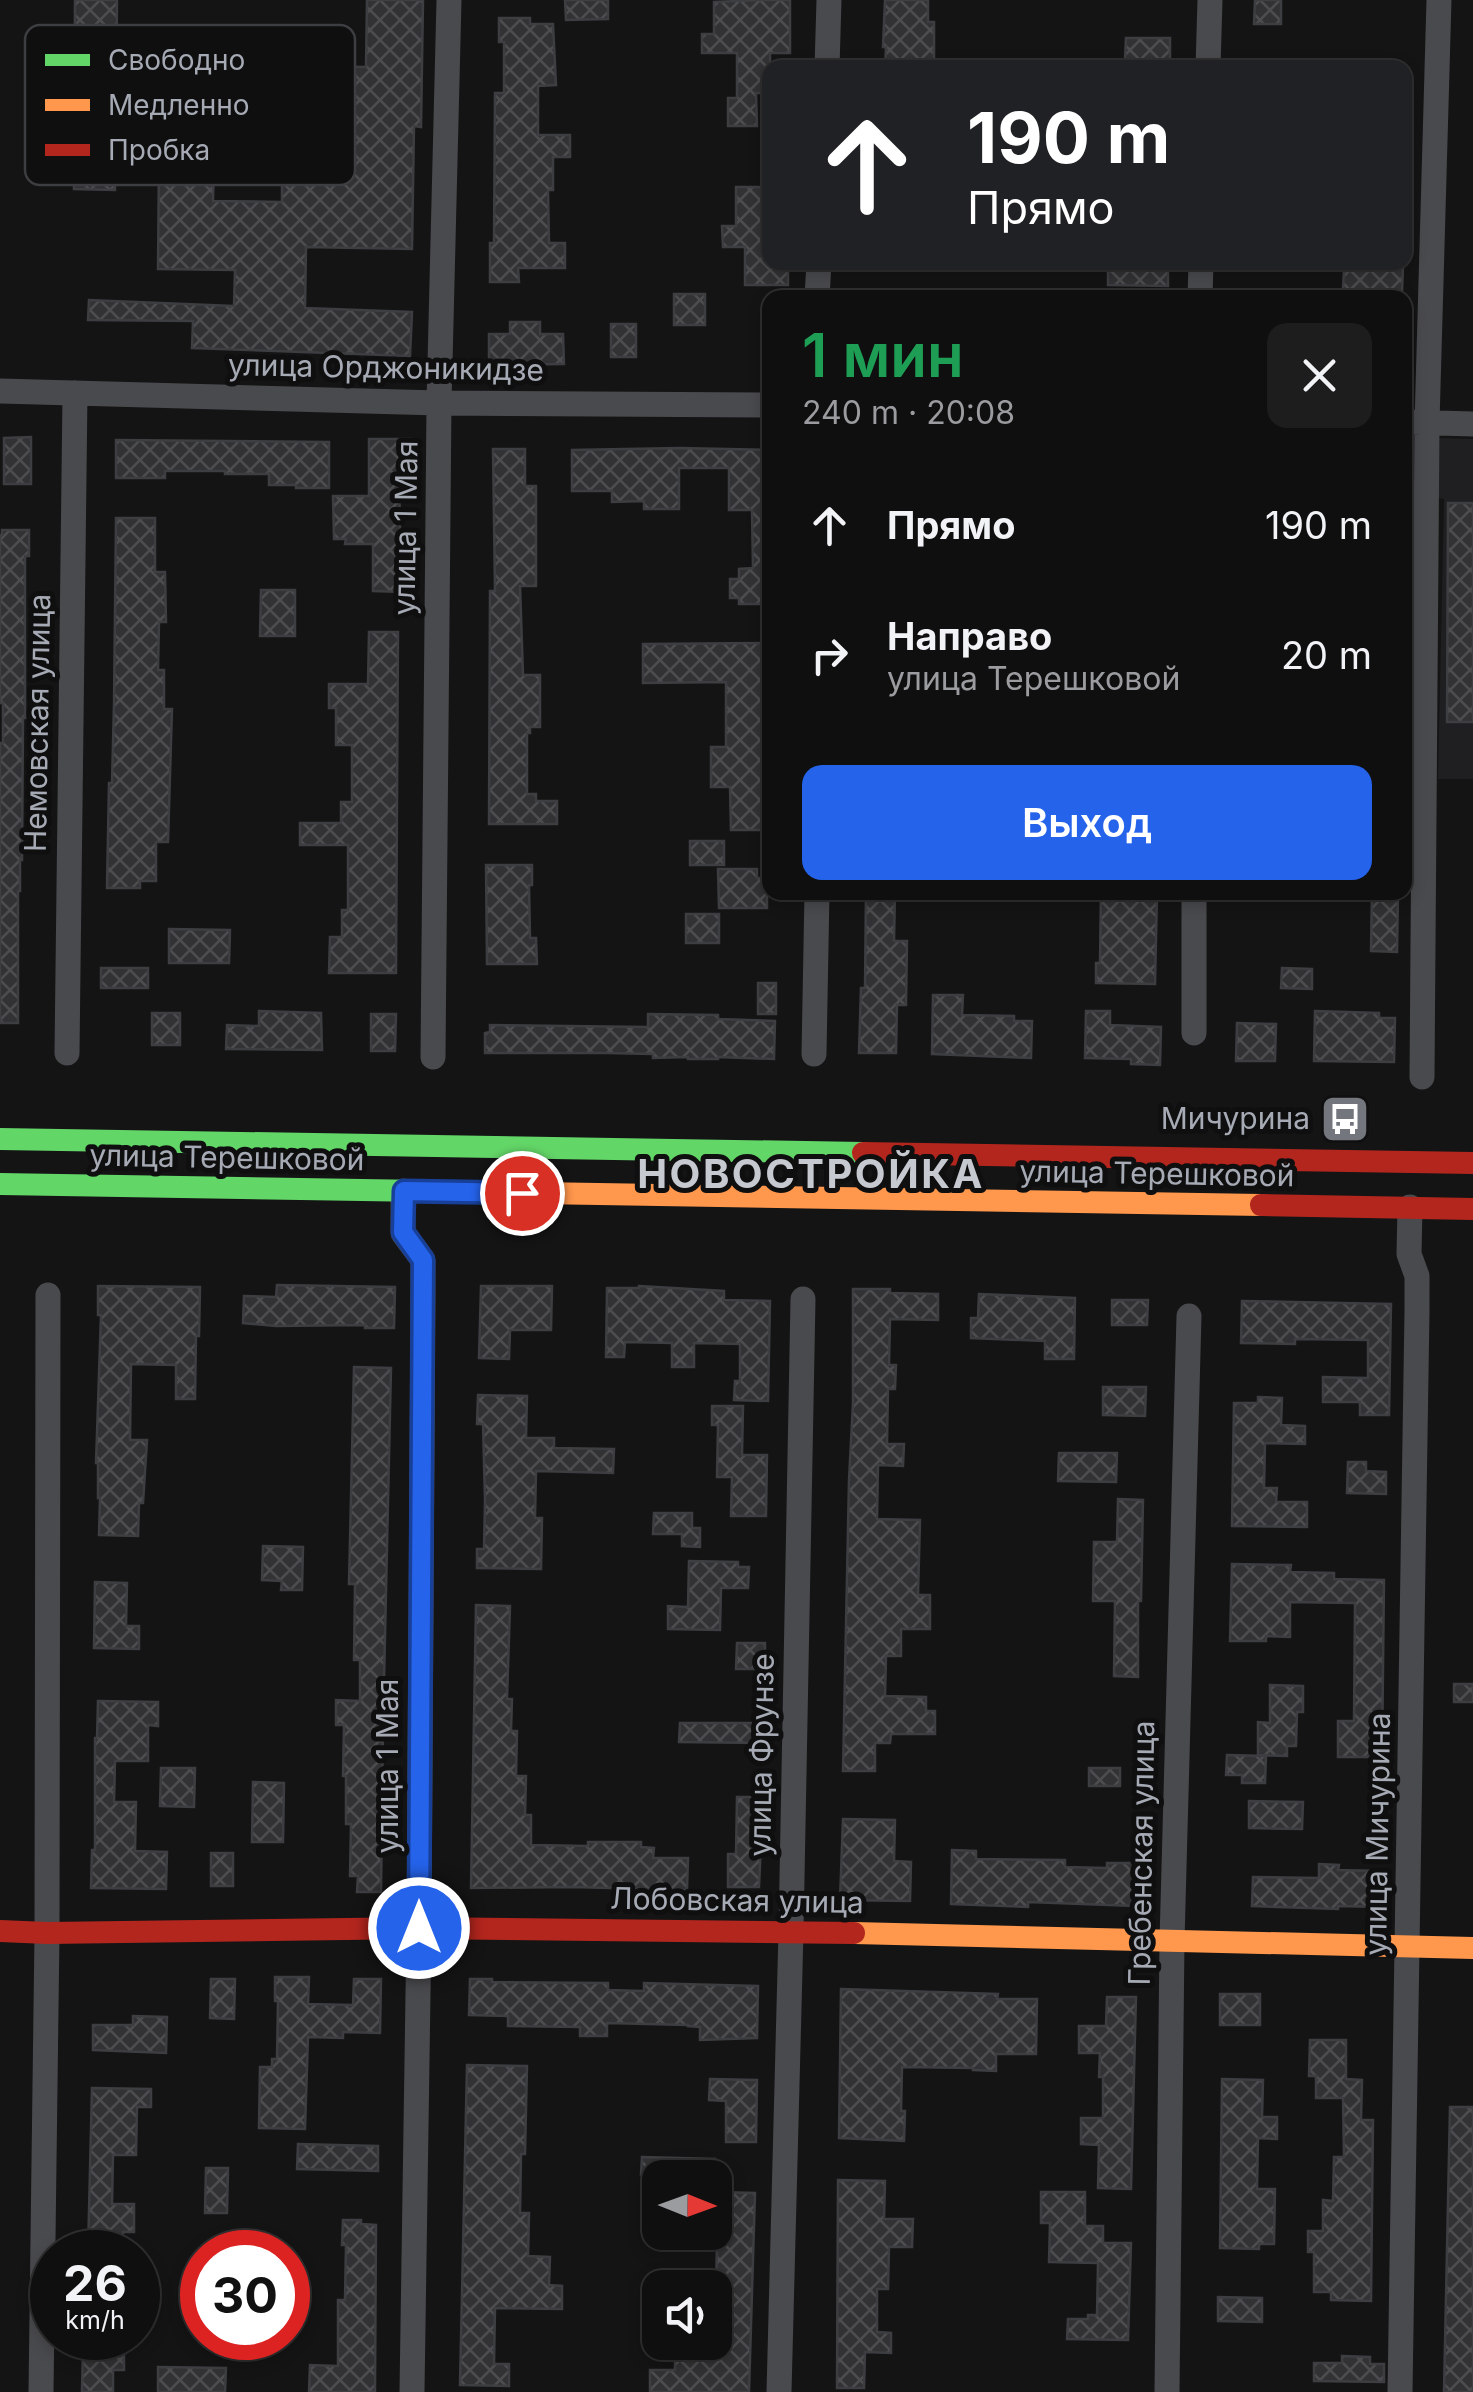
<!DOCTYPE html>
<html lang="ru">
<head>
<meta charset="utf-8">
<style>
  :root { --surface:#0f0f10; --page:#1d1d1e; --text:#f1f3f6; --muted:#9b9c9f; --line:#2f2f30; --accent:#2563eb }
  body { margin:0; font-family:Inter,sans-serif; background:var(--page); color:var(--text); height:100vh; display:flex; flex-direction:column; font-size:38px; white-space:nowrap }
  * { box-sizing:border-box; margin:0 }
  p { font-size:32px; color:var(--muted) }
  .icon { flex:none; width:55px; height:55px; fill:none; stroke:currentColor; stroke-width:2; stroke-linecap:round; stroke-linejoin:round }
  .map { position:relative; flex:1; overflow:hidden }
  .details { position:absolute; left:762px; top:290px; width:650px; height:610px; display:flex; flex-direction:column; background:var(--surface); border-radius:20px; box-shadow:0 5px 15px #0003,0 0 0 2px var(--line) }
  .details>* { flex:none }
  .top-card { position:absolute; left:762px; top:60px; width:650px; height:210px; border-radius:20px; box-shadow:0 5px 15px #0003,0 0 0 2px var(--line); background:#202124; color:#fff; overflow:hidden }
  .needle { width:65px; rotate:91deg }
  .controls { position:absolute; left:642px; top:2160px; display:grid; gap:20px }
  .controls a { display:grid; place-items:center; width:90px; height:90px; border-radius:20px; background:var(--surface); box-shadow:0 5px 15px #0003,0 0 0 2px var(--line); font-size:50px }
  .speed { position:absolute; left:30px; top:2230px; display:flex; gap:20px; font-size:50px; font-weight:700; text-align:center }
  .speed>* { display:grid; place-content:center; width:130px; height:130px; border-radius:50%; background:var(--surface); box-shadow:0 5px 15px #0003,0 0 0 2px var(--line); line-height:1 }
  .speed small { font-size:25px; font-weight:400 }
  .speed .limit { border:15px solid #d22; background:#fff; color:#111 }
  .pin { position:absolute; display:grid; place-items:center; width:85px; height:85px; color:#fff; margin:-42px; border:5px solid #fff; border-radius:50%; box-shadow:0 2px 10px #0007 }
  .me { position:absolute; width:110px; margin:-55px; rotate:0deg; stroke-linejoin:round; filter:drop-shadow(0 0 8px #0008) }
  .turn { display:flex; align-items:center; gap:35px; height:210px; padding:0 40px; font-size:45px }
  .turn .icon { width:130px; height:130px; stroke-width:2.5 }
  .turn b { display:block; font-size:70px; line-height:85px }
  .round { display:grid; place-items:center; flex:none; width:105px; height:105px; border-radius:20px; background:var(--page) }
  .summary { display:flex; align-items:center; justify-content:space-between; height:170px; padding:0 40px }
  h1 { font-size:60px; font-weight:600; line-height:75px; color:#1e9e55 }
  .button { display:flex; gap:20px; margin-top:auto; padding:20px 40px }
  .button a { flex:1; height:115px; border-radius:20px; background:var(--accent); color:#fff; font-size:40px; font-weight:600; line-height:115px; text-align:center }
  ul { padding:0; list-style:none }
  li { display:flex; align-items:center; gap:30px; height:130px; padding:0 40px }
  li div { flex:1 }
  li b { display:block; font-size:38px }
  li em { font-style:normal }
  .map>svg:first-child { display:block }
</style>
</head>
<body>
<div class="map">
<svg width="1473" height="2392" viewBox="0 0 1473 2392">
  <defs>
    <pattern id="building-cross-hatch" width="8" height="8" patternUnits="userSpaceOnUse" patternTransform="scale(2.5)"><rect width="8" height="8" fill="#323234"/><path d="M0 0l8 8M0 8l8-8" fill="none" stroke="#4d4d4f"/></pattern>
  </defs>
  <rect width="100%" height="100%" fill="#141415"/>
  <path fill="#1f1f21" d="M1437 438 1473 439V779H1438L1444 499 1437 498Z"/>
  <path fill="url(#building-cross-hatch)" stroke="#3d3e41" stroke-width="2.5" d="M75 0H117L115 190 74 189Z
    M367 0H423L421 127 414 126 412 249 306 247 305 308 412 312 410 356 192 348 193 321 88 320 89 300 234 306 235 270 158 269 159 159H214L213 201 282 202V160H287L278 154H308L309 66 366 67Z
    M565 0H608V19L566 20Z
    M761 0H790V53H770V93H756L757 126H728V98H737V53H702V34H714V2Z
    M885 0H928V22H934V68H885L886 47H883Z
    M1255 0H1281V24H1254Z
    M499 18H530V24H553L556 85 538 86V135H570V157H553V190H548L549 243H565V268H518L519 282H490V243H494L495 93H504V42H499Z
    M1126 38H1170V60L1125 59Z
    M736 187H770V262H788V285H745V247H723L722 226H736Z
    M1108 262H1168V286L1108 285Z
    M1367 266 1403 267 1402 291 1343 290 1344 270 1367 271Z
    M674 294H705V325H674Z
    M510 322H540V334H563L564 364 489 365V334H510Z
    M611 324H636V357H611Z
    M31 437V484H4V438Z
    M369 439H411V468H399L401 592 373 591V544H345L346 539H334L333 496H369Z
    M116 440 329 442V488H296V485H269V474H225V471H165V478H116Z
    M679 448 770 450V604H739V598H730V579H739V569L753 568 752 510H729V468H679V509H644V501L612 502V491H572V450Z
    M493 449H525V486H536V586H520L523 675H540V727H530V733H527V794H536V801H557V824H489L490 591H495Z
    M1448 503H1473V722H1447Z
    M116 518H155V572H165L166 622H159L158 670H164V709H172L168 842H156V881H140V888H107L109 783H112L114 704Z
    M2 530H29V556H25V718H23L22 860H20V891H18V1023H0V743H3V703H0V535H2Z
    M261 590H295V636H260Z
    M369 632H398L396 973H329L330 937H342V910H348V845H300V823H341V802H352V745H336V708H329V684H368Z
    M770 643V830H731L730 787H711V747H726V682L643 683V644Z
    M690 841H724V865H690Z
    M486 865H532V885H529L530 938H536L537 964H487Z
    M718 869H757V878H767V908H719Z
    M866 892H895L894 941H907L906 1005H897L896 1053H859L861 988H865Z
    M1101 892H1157L1155 984 1096 983V963H1100Z
    M1372 892H1398L1397 952 1371 951Z
    M686 914H719V943H686Z
    M169 929 230 930 229 963H169Z
    M101 968H148V988H101Z
    M1282 968 1312 969V989L1281 988Z
    M758 983H776V1014H758Z
    M933 995H963L962 1015 1014 1016V1021H1032L1031 1058 932 1054Z
    M259 1011 321 1013 322 1050 226 1049 227 1025 259 1026Z
    M1086 1011H1110V1025L1161 1027 1160 1065 1131 1064V1059L1085 1058Z
    M1315 1011 1379 1013V1018H1395L1394 1062 1314 1061Z
    M152 1013H180V1045H152Z
    M371 1014H396L395 1051H371Z
    M648 1014 718 1015V1019L775 1021 774 1059 718 1057V1059H688V1057L653 1058V1054L606 1053H485V1033L490 1032V1025L648 1027Z
    M1237 1023 1276 1024 1275 1061H1236Z
    M277 1285 395 1287 394 1328H365V1325L276 1326 243 1323 244 1296 276 1297Z
    M98 1286 200 1287 199 1336H196L195 1399H176V1365L131 1364 130 1440H147L143 1503H139L138 1536 99 1535 100 1498H98V1463H96L101 1315H98Z
    M481 1286H552L551 1330H510L509 1359 479 1358Z
    M639 1286 724 1291V1300L770 1301 768 1401 734 1400 735 1381H740V1344L694 1343V1367H672V1343L625 1342 624 1357H606L607 1288H639Z
    M853 1289H890V1293L938 1294V1320L890 1319 889 1365H896L895 1389H888L887 1444H904L903 1466 878 1465 877 1519 920 1520 918 1595H930V1629H901V1656H886L885 1696 926 1697V1711H935V1734H891L890 1743H875V1771H843L849 1480 853 1403Z
    M979 1294 1075 1298 1074 1359H1045V1341L971 1338V1318H978Z
    M1112 1300H1148L1147 1325H1112Z
    M1242 1301 1391 1304 1389 1415H1360V1402H1323V1377L1368 1378V1340L1295 1339V1344L1241 1343Z
    M354 1367 391 1368 383 1726 381 1892H357L358 1876H350L351 1824H346V1776H343L344 1725H336V1700L360 1701V1660H354L355 1584H349Z
    M1103 1387H1146L1145 1416 1103 1415Z
    M478 1395 527 1396 526 1438H554V1448L614 1449 613 1473 536 1471 535 1518H542L541 1569 477 1568V1549H484L485 1501 483 1424H477Z
    M1258 1397 1282 1398 1281 1425 1305 1426V1444L1265 1443 1264 1488H1277L1276 1502H1307V1527L1232 1526 1234 1403H1258Z
    M712 1406H743L742 1455H767L766 1516H731L732 1477H717L718 1425H712Z
    M1059 1453H1117L1116 1482 1058 1481Z
    M1348 1462H1366V1471L1386 1472V1494L1347 1493Z
    M1118 1499 1143 1500 1141 1601H1138V1677L1114 1676 1115 1601H1093L1094 1542H1117Z
    M654 1513H692V1528H700V1547L682 1546V1534H653Z
    M263 1546 303 1547 302 1590H281L282 1581 262 1580Z
    M689 1561 738 1562V1567H749L748 1588H721L720 1630 668 1629V1606L688 1607Z
    M1232 1564 1291 1565 1290 1572 1334 1573V1579L1384 1580 1382 1757H1338V1721H1354L1355 1603 1290 1602V1637L1266 1636V1641H1230Z
    M95 1582 127 1583 126 1626H139V1649L94 1648Z
    M476 1605 510 1606 507 1699H512L511 1731H517L516 1776H526L525 1815H531V1845L588 1846V1842H641V1847L654 1848 653 1858H688L687 1890 572 1887 471 1888Z
    M737 1643H765V1669H736Z
    M1454 1684H1473V1702H1454Z
    M1270 1685 1303 1686V1712H1297L1296 1746H1287V1756L1258 1755V1722L1270 1723Z
    M98 1701 158 1702V1726L148 1725V1761H115L114 1802H136L135 1851 167 1852 166 1889 91 1888 92 1850H95V1738H97Z
    M680 1723H762V1743L679 1742Z
    M1227 1755 1266 1756 1265 1783H1242V1775H1226Z
    M161 1768H195L194 1807 160 1806Z
    M1089 1768H1120V1786H1089Z
    M253 1782 284 1783 283 1842H252Z
    M737 1797H763L759 1887H728V1854H736Z
    M1249 1801 1303 1802 1302 1829 1249 1828Z
    M843 1819 895 1820 894 1861 911 1862 910 1901 840 1900Z
    M952 1850 976 1851V1859L1065 1860V1867L1107 1868V1863H1135L1134 1906 1028 1902V1907L951 1904Z
    M211 1853H233V1886H211Z
    M1319 1864 1339 1865 1338 1870 1380 1871 1379 1907 1338 1906V1909L1252 1906 1253 1877 1319 1878Z
    M275 1977H309L308 2004 353 2005 354 1979H381L380 2033 343 2032V2038L308 2037 305 2129 259 2128 260 2067H272V2059H277L278 2001H275Z
    M211 1979H235L234 2019 210 2018Z
    M470 1979H492V1982L608 1983V1990L644 1991V1983L758 1986 757 2038 700 2040V2027L688 2026V2025L607 2023V2036H580V2027L508 2026V2016L469 2015Z
    M841 1989 998 1994 997 1999H1037L1036 2054H996V2071L973 2070V2068L902 2067 901 2111H905L904 2141 839 2138Z
    M1220 1994H1260V2025H1220Z
    M1107 1997H1136L1131 2189 1098 2188 1099 2145 1081 2144V2118H1103V2077H1099L1100 2053H1079V2026H1106Z
    M133 2016 167 2017 166 2053 93 2050V2025H133Z
    M1310 2040H1346V2079L1362 2080 1361 2120H1373L1371 2301 1331 2300V2292H1314V2252H1308V2231H1323V2200L1333 2201 1334 2157H1344L1343 2098H1316V2076H1309Z
    M467 2065 527 2066 525 2154H521L520 2213H529L528 2256 550 2257 549 2285 562 2286V2309L495 2308 494 2364H509V2386L460 2385Z
    M710 2079 757 2080 756 2142H726V2101L709 2100Z
    M1222 2079 1263 2080 1262 2117H1277V2139L1258 2138 1257 2189H1275L1274 2244H1259V2249L1220 2248Z
    M92 2088 151 2089V2107H137L136 2155H113L112 2204H134V2232H123L122 2252H88Z
    M1450 2107H1473V2392H1444Z
    M298 2144 378 2146V2171L297 2169Z
    M642 2157 715 2159 714 2176 641 2175Z
    M206 2168H228L227 2213H205Z
    M838 2180 885 2181 884 2219H913L912 2247H889L888 2289H877V2332L891 2333V2353L865 2352 864 2388H837Z
    M718 2192 755 2193 749 2392H650V2370H675V2349H707V2342H715Z
    M1041 2192H1085V2226H1103V2243H1131L1128 2340 1067 2339 1068 2319H1088V2315H1097L1098 2263 1049 2262 1050 2223H1041Z
    M343 2220H361V2224L376 2225 375 2392H309L310 2365 338 2366V2300H345L346 2245H342Z
    M1218 2297 1262 2298V2322L1218 2321Z
    M83 2350H124V2370H113V2392H82Z
    M1342 2356 1370 2357V2364H1384V2382L1314 2381V2363H1342Z
    M158 2367 226 2368 225 2392H158Z"/>
  <g fill="none" stroke-linecap="round" stroke-linejoin="round">
    <path stroke="#494a4d" stroke-width="25" d="M827 68 829 0
      M1208 68 1210 0
      M817 298 819 262
      M1200 298 1201 262
      M0 391 439 403 770 405
      M1405 422 1473 424
      M1194 1033V892
      M67 1053 75 393
      M814 1054 817 892
      M433 1057 439 403 449 0
      M1422 1077 1427 423 1439 0
      M403 1191V1233L423 1260V1298L419 1928 412 2392
      M41 2392 47 1933 48 1295
      M779 2392 791 1931 803 1299
      M1167 2392 1172 1941 1189 1316
      M1400 2392 1417 1311V1276L1409 1254 1410 1207"/>
    <path stroke="#63d668" stroke-width="22" d="M0 1139 863 1153
      M0 1184 423 1191"/>
    <path stroke="#ff974d" stroke-width="22" d="M423 1191 1261 1205
      M854 1933 1473 1948"/>
    <path stroke="#b3261e" stroke-width="22" d="M863 1153 1473 1163
      M1261 1205 1473 1209
      M0 1931 47 1933 419 1928 854 1933"/>
  </g>
  <g fill="none" stroke-linecap="round" stroke-linejoin="round">
    <g stroke="#184099" stroke-width="25">
      <path id="route" d="M419 1928 423 1260 403 1232 404 1191 522 1193"/>
    </g>
    <use href="#route" stroke="#2563eb" stroke-width="18"/>
  </g>
  <defs>
    <g id="bus-square" transform="scale(2.5)"><rect x="-9" y="-9" width="18" height="18" rx="4" fill="#73767c" stroke="#0f0f10"/><path d="M-5-6H5V4H4V6H2V4H-2V6H-4V4H-5ZM-3.5-4V0h7V-4ZM-3.5 1.2v1.5H-2V1.2ZM2 1.2v1.5H3.5V1.2Z" fill="#fff"/></g>
  </defs>
  <g fill-rule="evenodd">
    <use href="#bus-square" x="1345" y="1119"/>
  </g>
  <g text-anchor="middle" stroke-width="10" stroke-linejoin="round" paint-order="stroke">
    <g font-size="30" fill="#a6aab4" stroke="#0f0f10">
      <text transform="translate(386 368) rotate(1)" y="10">улица Орджоникидзе</text>
      <text transform="translate(406 528) rotate(-89)" y="10">улица 1 Мая</text>
      <text transform="translate(38 723) rotate(-89)" y="10">Немовская улица</text>
      <text transform="translate(227 1158) rotate(1)" y="10">улица Терешковой</text>
      <text transform="translate(1157 1174) rotate(1)" y="10">улица Терешковой</text>
      <text transform="translate(762 1755) rotate(-89)" y="10">улица Фрунзе</text>
      <text transform="translate(388 1766) rotate(-90)" y="10">улица 1 Мая</text>
      <text transform="translate(1378 1834) rotate(-89)" y="10">улица Мичурина</text>
      <text transform="translate(1142 1853) rotate(-89)" y="10">Гребенская улица</text>
      <text transform="translate(737 1901) rotate(1)" y="10">Лобовская улица</text>
    </g>
    <g font-size="30" fill="#a6aab4" stroke="#0f0f10" text-anchor="end">
      <text x="1310" y="1129">Мичурина</text>
    </g>
    <g font-size="40" font-weight="bold" letter-spacing="2.5" fill="#c7c9d1" stroke="#0f0f10">
      <text x="811" y="1188">НОВОСТРОЙКА</text>
    </g>
  </g>
  <rect x="25" y="25" width="330" height="160" rx="15" fill="#0f0f10" stroke="#3c3e41" stroke-width="2.5"/>
  <rect x="45" y="54" width="45" height="12" fill="#63d668"/>
  <rect x="45" y="99" width="45" height="12" fill="#ff974d"/>
  <rect x="45" y="144" width="45" height="12" fill="#b3261e"/>
  <g font-size="28" fill="#a6aab4">
    <text x="108" y="70">Свободно</text>
    <text x="108" y="115">Медленно</text>
    <text x="108" y="160">Пробка</text>
  </g>
</svg>
<div class="controls">
<a><svg class="needle" viewBox="-14 -14 28 28"><path d="M0-13l5 13h-10z" fill="#e53935"/><path d="M0 13l5-13h-10z" fill="#9b9c9f"/></svg></a>
<a><svg class="icon" aria-label="sound" viewBox="0 0 24 24"><path d="M4 9h4l5-4v14l-5-4H4zM17 9q2 3 0 6"/></svg></a>
</div>
<div class="speed"><div>26<small>km/h</small></div><div class="limit">30</div></div>
<div class="pin" style="left:522px;top:1193px;background:#d93025"><svg class="icon" aria-label="arrive" viewBox="0 0 24 24"><path d="M6 21V4h12l-3 4 3 4H6"/></svg></div>
<svg class="me" style="left:419px;top:1928px" viewBox="-20 -20 40 40"><circle r="17" fill="#2563eb" stroke="#fff" stroke-width="3"/><path d="M0-11L8 9 0 5-8 9z" fill="#fff"/></svg>
<div class="top-card">
<div class="turn"><svg class="icon" aria-label="ahead" viewBox="0 0 24 24"><path d="M12 20V5M6 11l6-6 6 6"/></svg><div><b>190 m</b>Прямо</div></div>
</div>
<section class="details">
<div class="summary"><div><h1>1 мин</h1><p>240 m · 20:08</p></div><a class="round"><svg class="icon" aria-label="close" viewBox="0 0 24 24"><path d="M6 6l12 12M18 6L6 18"/></svg></a></div>
<ul>
<li><svg class="icon" aria-label="ahead" viewBox="0 0 24 24"><path d="M12 20V5M6 11l6-6 6 6"/></svg><div><b>Прямо</b></div><em>190 m</em></li>
<li><svg class="icon" aria-label="right" viewBox="0 0 24 24"><path d="M7 20v-9h11M14 6l5 5-5 5"/></svg><div><b>Направо</b><p>улица Терешковой</p></div><em>20 m</em></li>
</ul>
<div class="button"><a>Выход</a></div>
</section>
</div>
</body>
</html>
